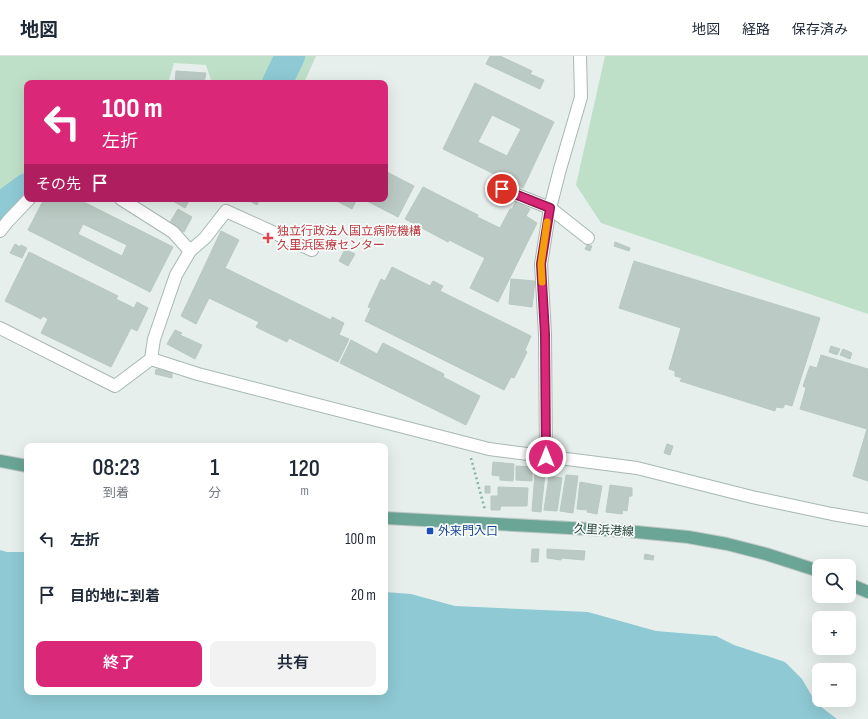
<!DOCTYPE html>
<html lang="ja">
<head>
<meta charset="utf-8">
<style>
  :root { --surface:#fff; --page:#f2f2f3; --text:#1f2937; --muted:#747a83; --line:#e0e1e3; --accent:#db2777 }
  body { margin:0; font-family:"Sofia Sans Condensed","Noto Sans JP",sans-serif; background:var(--page); color:var(--text); height:100vh; display:flex; flex-direction:column; font-size:15px; white-space:nowrap }
  * { box-sizing:border-box; margin:0 }
  p { font-size:13px; color:var(--muted) }
  .icon { flex:none; width:22px; height:22px; fill:none; stroke:currentColor; stroke-width:2; stroke-linecap:round; stroke-linejoin:round }
  .map { position:relative; flex:1; overflow:hidden }
  .details { position:absolute; left:24px; top:387px; width:364px; height:252px; display:flex; flex-direction:column; background:var(--surface); border-radius:8px; box-shadow:0 4px 16px #0002 }
  .details>* { flex:none }
  .banner { position:absolute; left:24px; top:24px; width:364px; height:122px; border-radius:8px; box-shadow:0 4px 16px #0002; background:#db2777; color:#fff; overflow:hidden }
  .controls { position:absolute; left:812px; top:503px; display:grid; gap:8px }
  .controls a { display:grid; place-items:center; width:44px; height:44px; border-radius:8px; background:var(--surface); box-shadow:0 4px 16px #0002; font-size:20px }
  .pin { position:absolute; display:grid; place-items:center; width:34px; height:34px; color:#fff; margin:-17px; border:2px solid #fff; border-radius:50%; box-shadow:0 1px 4px #0007 }
  .me { position:absolute; width:44px; margin:-22px; rotate:0deg; stroke-linejoin:round; filter:drop-shadow(0 0 3px #0008) }
  .turn { display:flex; align-items:center; gap:14px; height:84px; padding:0 12px; font-size:18px }
  .turn .icon { width:52px; height:52px; stroke-width:2.5 }
  .turn b { display:block; font-size:28px; line-height:34px }
  .then { display:flex; align-items:center; height:38px; padding:0 12px; background:#0003; gap:8px; font-size:15px }
  .eta { display:flex; justify-content:space-evenly; align-items:center; height:68px; text-align:center }
  .eta b { font-size:24px; font-weight:600; line-height:28px }
  .primary-button { display:flex; gap:8px; margin-top:auto; padding:8px 12px }
  .primary-button a { flex:1; height:46px; border-radius:8px; background:var(--accent); color:#fff; font-size:16px; font-weight:600; line-height:46px; text-align:center }
  .primary-button a+a { background:var(--page); color:var(--text) }
  ul { padding:0; list-style:none }
  li { display:flex; align-items:center; gap:12px; height:56px; padding:0 12px }
  li div { flex:1 }
  li b { display:block; font-size:15px }
  li em { font-style:normal }
  header { display:flex; align-items:center; gap:24px; box-sizing:border-box; height:56px; padding:0 20px; background:var(--surface); border-bottom:1px solid var(--line) }
  header strong { font-size:19px }
  nav { display:flex; gap:22px; margin-inline-start:auto; font-size:14px }
  .map>svg:first-child { display:block }
</style>
</head>
<body>
<header>
<strong>地図</strong>
<nav><a>地図</a><a>経路</a><a>保存済み</a></nav>
</header>
<div class="map">
<svg width="868" height="663" viewBox="0 0 868 663">
  <rect width="100%" height="100%" fill="#e6efeb"/>
  <path fill="#bfe0c8" d="M0 0H316L304 27H212L206 9 174 7 168 27H27V116L0 138Z
    M605 0H868V258L601 167 576 129Z"/>
  <path fill="#8ec9d4" d="M0 494 7 496H27V636H385V536L411 538 455 550 588 556 656 575 716 580 734 589 785 606 802 623 816 647 837 663H0Z"/>
  <g fill="none" stroke-linecap="round" stroke-linejoin="round">
    <path stroke="#8ec9d4" stroke-width="30" d="M277 27 290 0
      M0 152 27 132"/>
  </g>
  <path fill="#bbcac4" stroke="#b8c9c2" fill-rule="evenodd" d="M490 0H500L532 15 530 18 544 24 540 33 486 8Z
    M176 15 206 17 204 27H175Z
    M475 27 554 66 523 132 443 93ZM492 59 521 73 507 100 478 86Z
    M385 115 414 130 398 161 363 143H385Z
    M423 131 478 159 477 161 500 172 510 153H512L516 146 530 153 526 160 537 167 498 246 470 232 485 202 449 184 448 186 405 163Z
    M44 143H78L173 191 150 236 28 174ZM83 168 127 189 122 200 78 178Z
    M174 143H190L185 152 173 145Z
    M246 143H260L257 149Z
    M333 143H357L352 153Z
    M178 153 192 161 184 176 169 168Z
    M221 175 239 184 225 212 331 264 332 261 344 267 339 279 349 283 338 306 289 282 287 286 256 271 259 266 209 242 196 268 181 260Z
    M615 186 630 192 629 195 614 190Z
    M15 188 20 191 21 189 27 192 22 202 10 197Z
    M587 189 592 190 590 195 585 193Z
    M345 193 355 198 348 210 339 205Z
    M29 196 118 240 116 243 134 252 137 246 148 252 137 275 131 272 111 311 41 277 48 263 43 260 41 263 5 245Z
    M634 205 820 262 792 350 785 348 783 352 776 351 775 355 680 325 682 322 675 320V315L669 313 681 272 619 252Z
    M392 211 430 230 433 225 443 230 440 235 531 280 525 294 527 296 514 322 511 321 504 334 365 265 371 252 368 251 381 223 385 225Z
    M511 223 535 225 532 251 509 248Z
    M175 274 182 277 180 279 202 289 195 303 167 288Z
    M351 284 377 298 383 287 444 318 443 321 480 340 466 369 340 307Z
    M831 290 840 293 837 299 829 296Z
    M843 293 852 297 850 303 840 299Z
    M821 299 868 313V425L853 420 867 373 800 353 806 332 803 330 810 310 817 312Z
    M156 313 172 316V322L155 318Z
    M667 388 673 390 670 399 664 397Z
    M493 406 514 408 513 425 500 424V420L492 419Z
    M516 410 532 411V425L516 424Z
    M535 417 545 418 541 456 532 455Z
    M566 419 578 420 573 457 560 455Z
    M549 420 562 422 557 455 544 454Z
    M580 426 602 430 597 458 587 456 588 454 577 453Z
    M610 429 632 432V440H629L627 455 623 454 622 458 606 456Z
    M485 430H490V437H485Z
    M498 431 528 432 527 450H501L500 454H491V440H498Z
    M532 493H539L538 506H531Z
    M547 493 585 495 584 504 561 502V504L547 502Z
    M645 498 654 500 653 504 644 503Z"/>
  <g fill="none" stroke-linecap="round" stroke-linejoin="round">
    <g stroke="#a8b8b2" stroke-width="14">
      <path id="minor" d="M502 133 550 152 588 182
        M121 143 173 176 190 195
        M0 175 8 165 29 143
        M0 272 115 330 151 303 198 318 489 393 637 412 752 441 832 458 868 464
        M151 303 154 283 176 219 190 195 205 182 226 155 312 194
        M546 401 545 278 541 208 550 152 560 113 581 41 580 0"/>
    </g>
    <g stroke="#c2cac8" stroke-width="14">
      <path id="major" d="M0 405 27 410
        M385 462 626 475 688 481 727 488 766 498 819 515
        M849 528 868 536"/>
    </g>
    <path stroke="#86b3a5" stroke-width="2.5" stroke-dasharray="2 3" stroke-linecap="butt" d="M471 402 485 454"/>
    <use href="#minor" stroke="#fff" stroke-width="12"/>
    <use href="#major" stroke="#6aa596" stroke-width="12"/>
  </g>
  <g fill="none" stroke-linecap="round" stroke-linejoin="round">
    <g stroke="#8e194d" stroke-width="10">
      <path id="route" d="M502 133 550 152 541 208 545 278 546 401"/>
    </g>
    <use href="#route" stroke="#db2777" stroke-width="7"/>
    <path stroke="#f59e0b" stroke-width="7" d="M542 226 541 208 547 166"/>
  </g>
  <path fill="#e0444e" stroke="#f7fbf9" stroke-width="1.5" d="M266 176h4v4h4v4h-4v4h-4v-4h-4v-4h4z"/>
  <rect fill="#1a4fb4" stroke="#f7fbf9" stroke-width="1.5" x="426" y="471" width="8" height="8" rx="2"/>
  <g text-anchor="middle" stroke-width="3.5" stroke-linejoin="round" paint-order="stroke">
    <g font-size="12" fill="#be3a42" stroke="#f7fbf9" text-anchor="start">
      <text x="277" y="179">独立行政法人国立病院機構<tspan x="277" dy="14">久里浜医療センター</tspan></text>
    </g>
    <g font-size="12" fill="#24423a" stroke="#f7fbf9">
      <text transform="translate(604 474) rotate(3)" y="4">久里浜港線</text>
    </g>
    <g font-size="12" fill="#164399" stroke="#f7fbf9" text-anchor="start">
      <text x="438" y="479">外来門入口</text>
    </g>
  </g>
</svg>
<div class="controls">
<a><svg class="icon" aria-label="search" viewBox="0 0 24 24"><circle cx="10" cy="10" r="6"/><path d="M15 15l6 6"/></svg></a>
<a>+</a>
<a>−</a>
</div>
<div class="pin" style="left:502px;top:133px;background:#d93025"><svg class="icon" aria-label="arrive" viewBox="0 0 24 24"><path d="M6 21V4h12l-3 4 3 4H6"/></svg></div>
<svg class="me" style="left:546px;top:401px" viewBox="-20 -20 40 40"><circle r="17" fill="#db2777" stroke="#fff" stroke-width="3"/><path d="M0-11L8 9 0 5-8 9z" fill="#fff"/></svg>
<div class="banner">
<div class="turn"><svg class="icon" aria-label="left" viewBox="0 0 24 24"><path d="M17 20v-9H6M10 6l-5 5 5 5"/></svg><div><b>100 m</b>左折</div></div>
<div class="then">その先<svg class="icon" aria-label="arrive" viewBox="0 0 24 24"><path d="M6 21V4h12l-3 4 3 4H6"/></svg></div>
</div>
<section class="details">
<div class="eta">
<div><b>08:23</b><p>到着</p></div>
<div><b>1</b><p>分</p></div>
<div><b>120</b><p>m</p></div>
</div>
<ul>
<li><svg class="icon" aria-label="left" viewBox="0 0 24 24"><path d="M17 20v-9H6M10 6l-5 5 5 5"/></svg><div><b>左折</b></div><em>100 m</em></li>
<li><svg class="icon" aria-label="arrive" viewBox="0 0 24 24"><path d="M6 21V4h12l-3 4 3 4H6"/></svg><div><b>目的地に到着</b></div><em>20 m</em></li>
</ul>
<div class="primary-button"><a>終了</a><a>共有</a></div>
</section>
</div>
</body>
</html>
